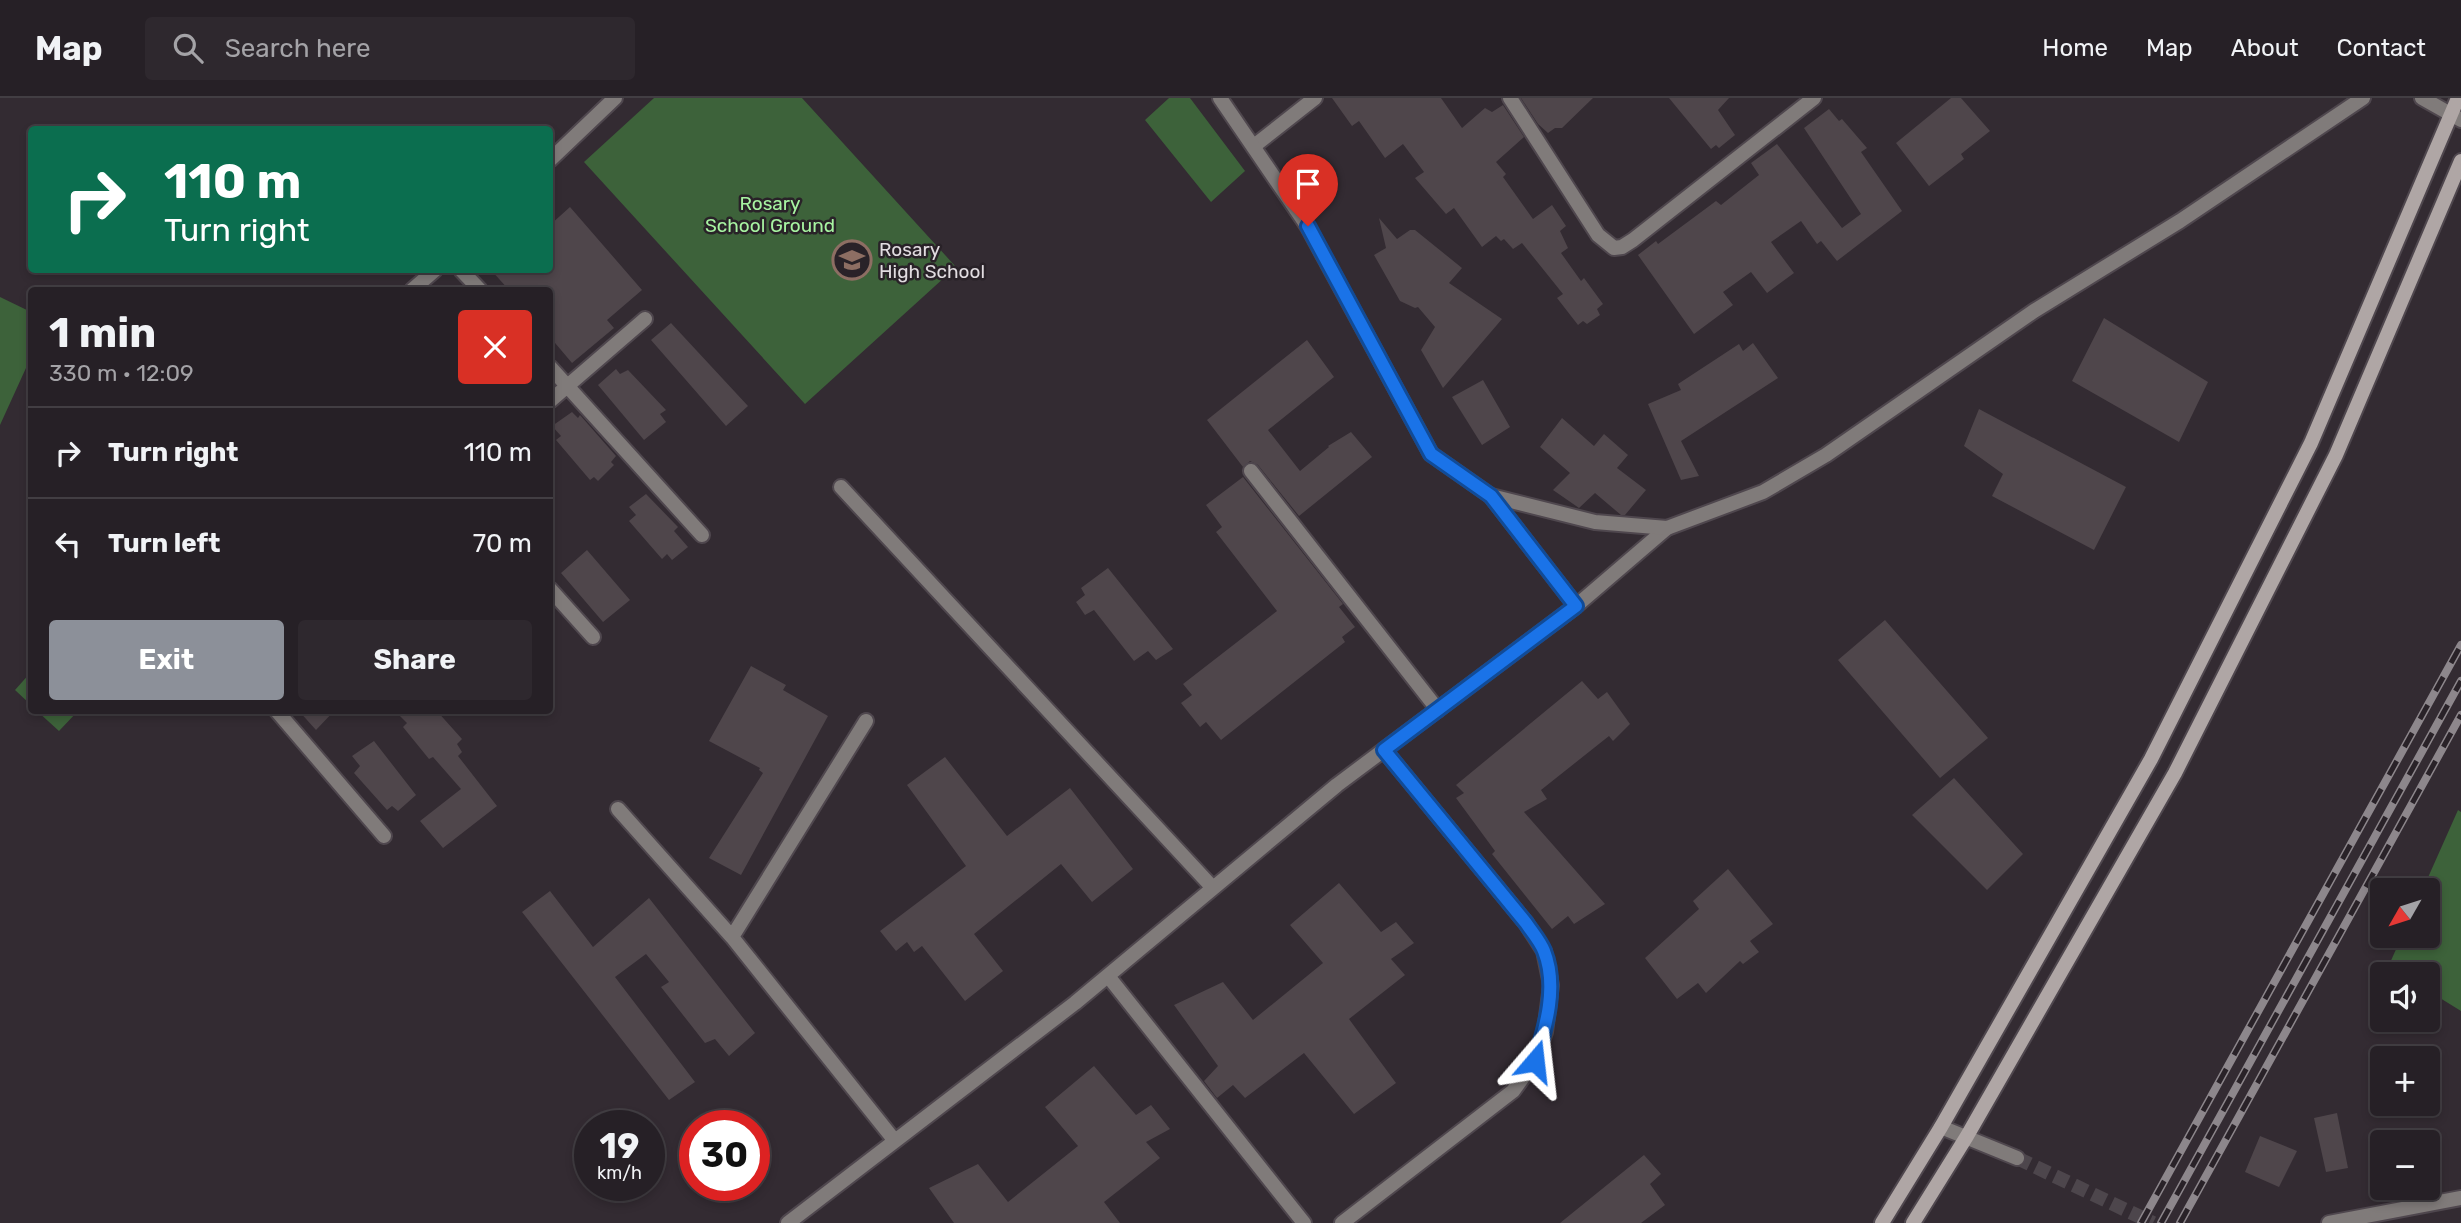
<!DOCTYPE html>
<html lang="en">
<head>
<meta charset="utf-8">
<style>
  :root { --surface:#262026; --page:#2e282e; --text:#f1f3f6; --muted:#a4a3a7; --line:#423e43; --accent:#8c9099 }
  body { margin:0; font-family:Rubik,sans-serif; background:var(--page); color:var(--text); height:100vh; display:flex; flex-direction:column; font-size:26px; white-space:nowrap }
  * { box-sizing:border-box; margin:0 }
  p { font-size:23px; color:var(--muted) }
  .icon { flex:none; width:38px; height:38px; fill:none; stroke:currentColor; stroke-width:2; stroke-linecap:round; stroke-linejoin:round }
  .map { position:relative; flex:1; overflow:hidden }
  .drawer { position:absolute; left:28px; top:189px; width:525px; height:427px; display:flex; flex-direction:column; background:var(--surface); border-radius:7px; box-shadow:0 4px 10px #0003,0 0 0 2px var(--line) }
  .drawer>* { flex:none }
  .hud { position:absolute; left:28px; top:28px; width:525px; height:147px; border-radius:7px; box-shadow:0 4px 10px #0003,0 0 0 2px var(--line); background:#0b6e4f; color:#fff; overflow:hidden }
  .needle { width:46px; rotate:231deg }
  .controls { position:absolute; left:2370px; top:780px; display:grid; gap:14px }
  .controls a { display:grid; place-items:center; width:70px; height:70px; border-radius:7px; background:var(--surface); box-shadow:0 4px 10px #0003,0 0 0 2px var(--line); font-size:35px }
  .speed { position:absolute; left:574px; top:1012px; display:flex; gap:14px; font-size:35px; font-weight:700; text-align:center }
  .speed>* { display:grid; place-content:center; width:91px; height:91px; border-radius:50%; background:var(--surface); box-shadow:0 4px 10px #0003,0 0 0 2px var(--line); line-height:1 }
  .speed small { font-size:18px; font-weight:400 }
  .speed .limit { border:10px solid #d22; background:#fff; color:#111 }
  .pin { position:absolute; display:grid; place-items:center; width:60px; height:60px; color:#fff; margin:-72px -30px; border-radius:50% 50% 50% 0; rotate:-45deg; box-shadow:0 0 7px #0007 }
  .pin .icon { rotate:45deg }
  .me { position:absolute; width:77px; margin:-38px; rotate:17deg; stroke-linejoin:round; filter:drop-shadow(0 0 5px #0008) }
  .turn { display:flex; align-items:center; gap:24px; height:147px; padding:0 21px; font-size:32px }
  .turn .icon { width:91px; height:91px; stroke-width:2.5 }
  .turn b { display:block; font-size:49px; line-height:60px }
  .round { display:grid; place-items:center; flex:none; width:74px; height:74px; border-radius:7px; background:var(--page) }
  .headline { display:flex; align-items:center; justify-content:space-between; height:119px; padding:0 21px }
  h1 { font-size:42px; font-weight:700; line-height:52px }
  .primary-button { display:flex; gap:14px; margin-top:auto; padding:14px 21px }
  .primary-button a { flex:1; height:80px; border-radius:7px; background:var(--accent); color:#fff; font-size:28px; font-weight:700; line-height:80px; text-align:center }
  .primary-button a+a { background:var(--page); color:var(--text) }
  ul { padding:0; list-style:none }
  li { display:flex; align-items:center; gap:21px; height:91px; padding:0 21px; border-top:2px solid var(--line) }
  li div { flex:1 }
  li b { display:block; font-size:26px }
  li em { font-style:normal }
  header { display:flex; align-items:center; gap:42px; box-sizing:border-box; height:98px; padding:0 35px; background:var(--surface); border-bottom:2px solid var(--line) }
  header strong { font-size:33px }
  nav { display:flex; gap:38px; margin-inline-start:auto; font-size:24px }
  .search { width:490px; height:63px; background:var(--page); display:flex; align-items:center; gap:18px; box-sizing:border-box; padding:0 24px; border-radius:7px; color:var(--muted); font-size:26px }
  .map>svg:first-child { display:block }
</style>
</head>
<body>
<header>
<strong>Map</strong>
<div class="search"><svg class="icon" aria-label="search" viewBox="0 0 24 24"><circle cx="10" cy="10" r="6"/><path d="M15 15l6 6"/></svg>Search here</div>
<nav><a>Home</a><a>Map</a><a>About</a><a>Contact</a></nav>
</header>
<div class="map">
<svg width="2461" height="1125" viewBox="0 0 2461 1125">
  <rect width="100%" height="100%" fill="#332b32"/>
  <path fill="#3d623a" d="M654 0H802L956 169 805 306 584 64Z
    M1169 0H1190L1245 73 1211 104 1145 22Z
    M0 199 31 214V259L0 327Z
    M31 574V607L15 592Z
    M37 613H78L59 633Z
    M2458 712 2461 714V913L2427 892V877H2404L2389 867 2402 838H2427V793H2422Z"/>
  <path fill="#4f464b" d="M1332 0H1441L1462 30 1485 10 1492 14 1503 7 1524 39 1496 64 1506 76 1503 79 1533 121 1552 107 1566 128 1560 133 1568 150 1561 155 1581 183 1584 180 1603 206 1597 211 1600 217 1587 226 1583 223 1578 227 1557 200 1563 196 1522 145 1513 151 1504 141 1501 143 1496 138 1482 149 1454 110 1446 116 1415 80 1424 74 1403 46 1385 60 1359 23 1352 28Z
    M1521 0H1593L1562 30H1555L1548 35 1538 26Z
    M1669 0H1729L1718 12 1735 37 1719 50 1716 47 1711 51Z
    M1951 0H1961L1990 33 1961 56 1964 61 1929 88 1896 45Z
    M1829 11 1839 23 1842 21 1867 50 1861 54 1902 113 1837 163 1821 143 1817 146 1801 123 1771 144 1794 175 1767 195 1751 174 1723 194 1733 207 1694 236 1638 157 1656 143 1658 146 1716 103 1721 107 1759 77 1751 65 1777 46 1842 130 1861 116 1804 30Z
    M570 109 642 192 607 222 614 230 572 265 550 239V192H509L491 172H550V127Z
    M1379 120 1397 141 1410 132H1415L1462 170 1449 185 1502 221 1443 290 1421 252 1435 229 1418 209 1415 210 1400 203 1374 157 1386 150Z
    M2104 220 2208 284 2179 344 2072 283Z
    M671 225 748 308 726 328 651 242Z
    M1307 242 1334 279 1268 332 1300 373 1329 349 1328 348 1351 334 1372 359 1299 418 1258 367 1250 363 1243 369 1207 322Z
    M1753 245 1778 280 1681 343 1699 378 1681 382 1648 306 1681 292 1678 286 1739 246 1743 253Z
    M616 271 620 276 628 272 666 312 660 316 666 324 644 342 598 287Z
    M1483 282 1510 329 1482 347 1452 299Z
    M1979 311 2126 389 2094 452 1992 398 2003 376 1964 348Z
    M572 314 578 320 580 317 616 358 611 364 614 367 598 383 594 379 590 382 556 342 561 338 552 328Z
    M1562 320 1594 348 1604 336 1628 357 1617 370 1646 392 1625 417H1621L1595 395 1579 410 1553 392 1570 375 1540 349Z
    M1243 379 1343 506 1339 509 1355 529 1342 539 1345 544 1221 642 1206 624 1200 629 1181 605 1192 597 1183 586 1277 513 1216 434 1222 429 1206 407Z
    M646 396 678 429 674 433 688 449 672 462 667 456 662 461 629 423 636 417 629 409Z
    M587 452 630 502 603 524 561 475Z
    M1108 470 1173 551 1156 562 1148 553 1134 563 1094 512 1085 517 1076 504 1085 497 1081 490Z
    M1885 522 1988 640 1940 680 1838 562Z
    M751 568 786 587 783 592 828 618 741 777 709 760 763 675 759 672 760 670 709 643Z
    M1582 583 1598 601 1607 594 1630 626 1613 643 1609 638 1541 692 1547 701 1524 714 1605 806 1574 826 1568 818 1552 831 1492 756 1495 753 1456 700 1464 695 1456 687Z
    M298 612H335L316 632Z
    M394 612H436L462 641 457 646 462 654 458 658 497 708 443 750 420 723 461 691 433 659 429 661 403 629 407 625Z
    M374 643 416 697 398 713 392 708 387 712 354 675 360 668 352 658Z
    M945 659 1007 738 1070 690 1133 771 1092 804 1061 766 974 836 1003 873 965 903 922 848 914 854 907 844 896 853 880 833 966 768 907 687Z
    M1954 680 2023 756 1987 792 1912 717Z
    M1728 771 1773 826 1750 843 1759 854 1743 866 1740 863 1706 895 1698 885 1677 901 1645 860 1699 811 1693 803Z
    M1339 785 1381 834 1396 824 1414 845 1391 861 1405 877 1349 921 1396 985 1354 1016 1304 955 1245 1000 1233 987 1217 1000 1204 983 1218 968 1174 907 1223 884 1253 922 1323 865 1290 827Z
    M550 793 593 849 649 800 755 935 729 958 715 941 705 945 661 889 669 884 646 856 615 879 695 984 669 1002 522 814Z
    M1094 968 1136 1017 1151 1007 1170 1031 1146 1044 1160 1060 1104 1104 1120 1125H954L929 1090 978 1066 1008 1104 1078 1048 1045 1009Z
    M2337 1015 2348 1070 2326 1074 2314 1020Z
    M2260 1038 2297 1053 2279 1089 2245 1074Z
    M1644 1057 1661 1076 1650 1086 1665 1107 1641 1125H1560Z"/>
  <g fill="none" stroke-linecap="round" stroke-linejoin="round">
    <path stroke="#4d464c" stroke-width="14" stroke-dasharray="14 7" stroke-linecap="butt" d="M2017 1060 2153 1125"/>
    <g stroke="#4f474e" stroke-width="18">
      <path id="minor" d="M1510 0 1598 137 1614 150 1622 149 1633 142 1814 0
        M1254 48 1315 0
        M550 62 615 0
        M461 172 480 192
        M412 192 435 172
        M550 269 702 437
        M550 303 645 221
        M1251 373 1438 612
        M841 389 1213 790
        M1491 398 1576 508 1667 430
        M550 491 593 539
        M276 612 384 738
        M618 711 732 839 895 1043
        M732 839 866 623
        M1108 878 1304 1125
        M788 1125 1075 905 1337 687 1576 508
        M1342 1125 1513 993 1535 963 1545 934 1551 887 1544 853 1526 825 1384 652
        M2329 1125 2461 1100"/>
    </g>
    <g stroke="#4f474e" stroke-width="18">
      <path id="tertiary" d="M1220 0 1308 129 1431 356 1491 398 1595 424 1667 430 1763 394 1826 357 2034 213 2180 123 2363 0
        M2422 0 2461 22
        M1941 1029 2017 1060"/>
    </g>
    <g stroke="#4f474e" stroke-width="18">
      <path id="secondary" d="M1882 1125 1941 1029 2151 661 2311 345 2458 0
        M1913 1125 1967 1038 2175 675 2336 357 2461 63"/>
    </g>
    <use href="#minor" stroke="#807b7a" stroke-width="14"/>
    <use href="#tertiary" stroke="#807b7a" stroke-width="14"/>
    <use href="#secondary" stroke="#afa6a5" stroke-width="14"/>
    <g stroke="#8d878c" stroke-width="8">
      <path id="rail" d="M2141 1125 2461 547
        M2161 1125 2461 583
        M2180 1125 2461 617"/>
    </g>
    <use href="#rail" stroke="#292228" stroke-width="5" stroke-dasharray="16" stroke-linecap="butt"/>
  </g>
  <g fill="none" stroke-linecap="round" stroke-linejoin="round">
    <g stroke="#114b97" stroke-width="18">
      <path id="route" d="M1308 128 1431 356 1491 398 1576 508 1384 652 1526 825C1532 834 1540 843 1544 853 1558 888 1546 929 1535 963"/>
    </g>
    <use href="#route" stroke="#1a73e8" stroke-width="12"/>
  </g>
  <defs>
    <g id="school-ring" transform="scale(2.0125)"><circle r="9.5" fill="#292228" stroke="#8d6e63" stroke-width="1.5"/><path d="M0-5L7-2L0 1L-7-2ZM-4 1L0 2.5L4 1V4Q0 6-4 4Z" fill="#8d6e63"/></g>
  </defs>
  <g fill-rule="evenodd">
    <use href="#school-ring" x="852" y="162"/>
  </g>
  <g text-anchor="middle" stroke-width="5" stroke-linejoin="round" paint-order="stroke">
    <g font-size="19" fill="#a7f3a1" stroke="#292228">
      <text x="770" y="112">Rosary<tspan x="770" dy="22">School Ground</tspan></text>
    </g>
    <g font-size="19" fill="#e1dce0" stroke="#292228" text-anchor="start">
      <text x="879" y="158">Rosary<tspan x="879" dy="22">High School</tspan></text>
    </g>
  </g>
</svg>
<div class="controls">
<a><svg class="needle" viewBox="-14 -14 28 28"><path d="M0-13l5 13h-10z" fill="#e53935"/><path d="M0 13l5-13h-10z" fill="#a4a3a7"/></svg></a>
<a><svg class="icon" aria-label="sound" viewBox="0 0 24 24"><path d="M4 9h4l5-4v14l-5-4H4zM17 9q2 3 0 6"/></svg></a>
<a>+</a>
<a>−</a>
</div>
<div class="speed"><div>19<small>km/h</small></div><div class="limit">30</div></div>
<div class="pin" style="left:1308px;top:128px;background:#d93025"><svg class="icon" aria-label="arrive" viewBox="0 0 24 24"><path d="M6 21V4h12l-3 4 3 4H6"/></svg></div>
<svg class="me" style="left:1535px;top:963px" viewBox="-20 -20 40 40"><path d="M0-17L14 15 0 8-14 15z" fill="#1a73e8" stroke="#fff" stroke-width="4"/></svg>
<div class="hud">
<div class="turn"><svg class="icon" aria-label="right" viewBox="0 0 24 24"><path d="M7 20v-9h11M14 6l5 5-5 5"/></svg><div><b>110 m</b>Turn right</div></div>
</div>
<section class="drawer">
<div class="headline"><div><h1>1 min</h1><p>330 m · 12:09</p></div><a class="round" style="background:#d93025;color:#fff"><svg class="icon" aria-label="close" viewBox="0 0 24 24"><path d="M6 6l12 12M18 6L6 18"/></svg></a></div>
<ul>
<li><svg class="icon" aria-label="right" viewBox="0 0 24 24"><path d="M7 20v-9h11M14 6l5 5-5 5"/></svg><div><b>Turn right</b></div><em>110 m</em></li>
<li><svg class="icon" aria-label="left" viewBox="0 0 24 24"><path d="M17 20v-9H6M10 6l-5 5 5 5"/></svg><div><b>Turn left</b></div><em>70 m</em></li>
</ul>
<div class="primary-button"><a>Exit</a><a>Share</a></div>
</section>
</div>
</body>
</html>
